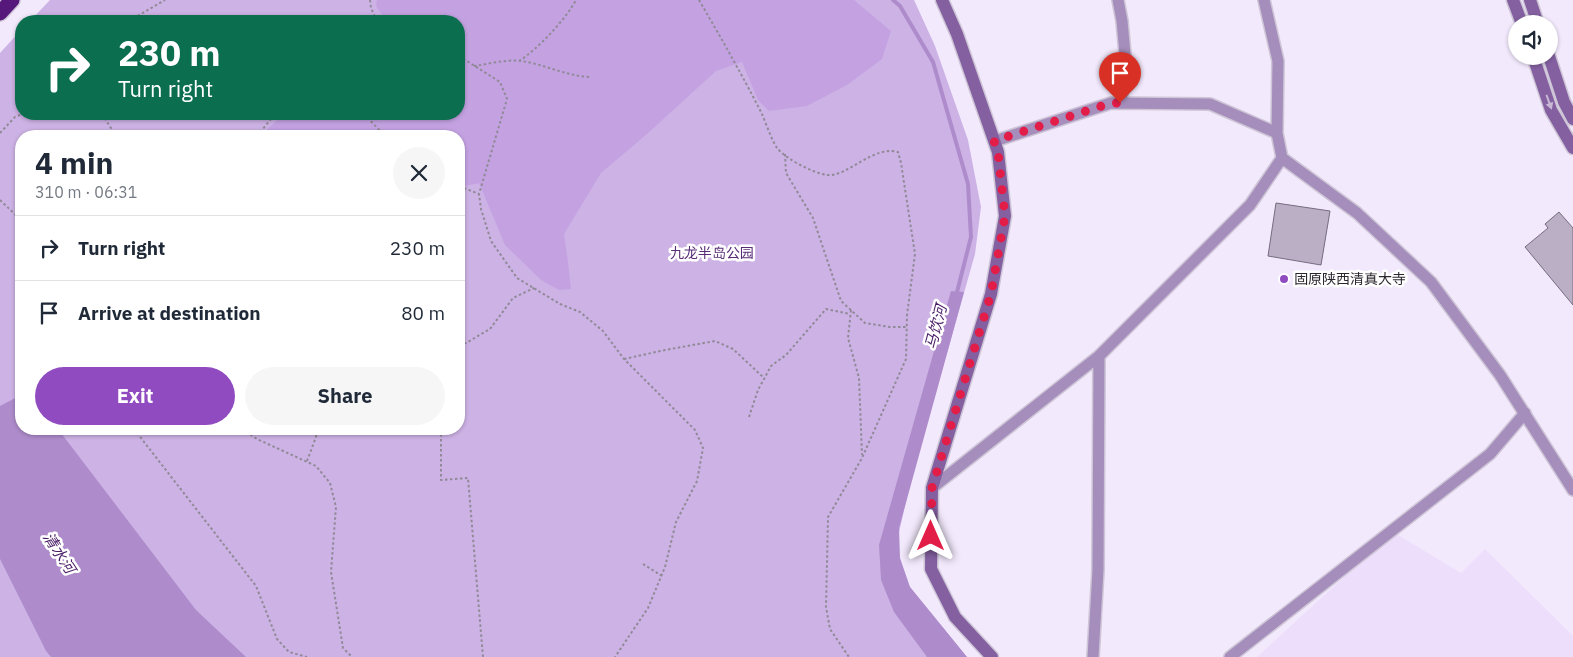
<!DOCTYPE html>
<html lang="en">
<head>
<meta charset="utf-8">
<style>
  :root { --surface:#fff; --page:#f6f6f7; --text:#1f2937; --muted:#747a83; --line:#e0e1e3; --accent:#8f4bbf }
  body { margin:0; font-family:"IBM Plex Sans","Noto Sans SC",sans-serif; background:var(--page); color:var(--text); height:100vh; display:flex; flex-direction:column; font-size:19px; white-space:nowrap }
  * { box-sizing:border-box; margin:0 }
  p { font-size:16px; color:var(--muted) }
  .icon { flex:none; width:28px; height:28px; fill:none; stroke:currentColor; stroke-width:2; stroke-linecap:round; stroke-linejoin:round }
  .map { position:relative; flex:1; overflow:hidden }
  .drawer { position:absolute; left:15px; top:130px; width:450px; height:305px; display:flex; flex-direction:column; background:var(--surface); border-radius:20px; box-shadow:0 1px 4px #0004 }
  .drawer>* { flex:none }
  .banner { position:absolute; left:15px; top:15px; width:450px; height:105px; border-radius:20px; box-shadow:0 1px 4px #0004; background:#0b6e4f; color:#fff; overflow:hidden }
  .tools { position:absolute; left:1508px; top:15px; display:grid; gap:10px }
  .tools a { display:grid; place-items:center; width:50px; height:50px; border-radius:50%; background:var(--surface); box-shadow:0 1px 4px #0004; font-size:25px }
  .pin { position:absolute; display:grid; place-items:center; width:42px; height:42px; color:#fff; margin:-51px -21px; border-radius:50% 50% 50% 0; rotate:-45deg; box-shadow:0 0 5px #0007 }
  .pin .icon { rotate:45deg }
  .me { position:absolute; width:55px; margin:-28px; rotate:0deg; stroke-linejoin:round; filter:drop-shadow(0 0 4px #0008) }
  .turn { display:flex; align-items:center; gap:18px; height:105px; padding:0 20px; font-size:22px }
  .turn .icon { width:65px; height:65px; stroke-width:2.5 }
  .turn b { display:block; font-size:35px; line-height:42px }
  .round { display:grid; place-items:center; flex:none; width:52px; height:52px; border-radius:26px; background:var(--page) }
  .head { display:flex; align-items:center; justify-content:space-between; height:85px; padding:0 20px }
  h1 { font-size:30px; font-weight:700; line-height:38px }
  .cta { display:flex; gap:10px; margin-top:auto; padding:10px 20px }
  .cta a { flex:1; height:58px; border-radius:30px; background:var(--accent); color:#fff; font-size:20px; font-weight:700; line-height:58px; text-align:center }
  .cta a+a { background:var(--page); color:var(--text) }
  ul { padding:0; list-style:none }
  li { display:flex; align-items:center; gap:15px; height:65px; padding:0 20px; border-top:1px solid var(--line) }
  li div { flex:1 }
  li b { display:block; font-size:19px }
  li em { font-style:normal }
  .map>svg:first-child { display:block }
</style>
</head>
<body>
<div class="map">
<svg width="1573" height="657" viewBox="0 0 1573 657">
  <rect width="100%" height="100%" fill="#f2e9fc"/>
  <path fill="#eddefc" d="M1393 532 1461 573 1485 549 1573 636V657H1257Z"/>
  <path fill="#cdb2e5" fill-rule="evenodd" d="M50 0H914L935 46 968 140 981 207 975 254 910 484 895 550 905 581 967 657H0V53L21 30V114H459V21H30ZM21 136H459V429H21Z"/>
  <path fill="#c4a2e2" d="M377 0H854L891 31 882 59 847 85 807 106 769 111 758 100 742 62 716 71 647 134 601 173 564 234 568 262 571 289 559 290 541 280 505 245 479 183 459 187V136H262L264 132 284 114H459V21H386L376 6Z"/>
  <path fill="#ae8ccb" d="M951 291 964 292 899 528 900 558 910 587 967 657H927L894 612 881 580 879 545Z
    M21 395V429H58L196 610 246 657H51L46 651 0 559V406Z"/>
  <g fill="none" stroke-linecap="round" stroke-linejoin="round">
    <path stroke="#ae8ccb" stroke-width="4" d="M893 0 900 6 933 62 968 184 971 237 956 296"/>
  </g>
  <path fill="#bbafc5" stroke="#766b80" d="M1276 203 1330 211 1321 265 1268 256Z
    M1559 212 1573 228V305L1525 247 1548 228 1545 224Z"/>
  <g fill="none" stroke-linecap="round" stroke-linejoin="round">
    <g stroke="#cec6d7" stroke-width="14">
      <path id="street" d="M1118 0 1122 21 1126 65 1121 103
        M1264 0 1278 61 1277 133 1282 158 1357 213 1431 282 1500 375 1573 490
        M995 141 1111 103 1210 104 1277 133
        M932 488 1099 356 1250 205 1282 158
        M1093 657 1098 570 1099 356
        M1230 657 1490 454 1525 413"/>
    </g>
    <g stroke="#cec6d7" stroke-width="15">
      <path id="secondary" d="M942 0 957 34 998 152 1005 216 991 294 932 488 931 569 955 617 992 657
        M1513 0 1522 24
        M1530 0 1538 24
        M1533 56 1551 110 1573 148
        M1549 56 1564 102 1573 119"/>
    </g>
    <g stroke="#cec6d7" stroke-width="18">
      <path id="highway" d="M0 13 12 0"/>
    </g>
    <path stroke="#908a97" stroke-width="2" stroke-dasharray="2.5 2.5" stroke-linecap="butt" d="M370 0 371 8 377 21
      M699 0C720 36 741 73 760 110 766 122 770 137 777 148 786 159 813 173 827 175 848 177 873 145 898 152L901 163 915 254 907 315 906 359 862 458 828 517 826 607 830 629 849 657
      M129 21 165 0
      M459 56 500 82 507 99 479 194 481 209 491 241 517 278 560 304 580 312 603 331 624 359 695 430 703 448 697 481 676 522 665 567 648 608 615 657
      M519 61C537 50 566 19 576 0
      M474 66C489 64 506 59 521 61 544 64 566 76 590 77
      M102 114 116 136
      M364 114 385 136
      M0 133 15 117 22 114
      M257 136 275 114
      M785 154 786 173 813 218 841 301 865 323 890 327H907
      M459 189 464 188 479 194
      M0 200 21 220
      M851 310 848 338 859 378 862 455
      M459 344 466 343 490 329 513 298 534 288
      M624 359 665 350 715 341 733 349 764 378
      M749 417 758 390 771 366 786 355 826 309 850 314
      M134 429 256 586 277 639 289 652 307 657
      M242 429 257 439 316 466 330 483 336 507 331 572 343 648 352 657
      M441 429V480L468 478 483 657
      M307 461 316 437 317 429
      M643 564 662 576"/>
    <use href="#street" stroke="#a68ebc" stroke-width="11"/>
    <use href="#secondary" stroke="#8460a1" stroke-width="12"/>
    <use href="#highway" stroke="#56197b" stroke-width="15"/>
  </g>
  <defs><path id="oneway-solid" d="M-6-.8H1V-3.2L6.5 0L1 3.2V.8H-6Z" transform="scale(1.25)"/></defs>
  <use fill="#c8b7d5" href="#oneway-solid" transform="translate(1549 102) rotate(70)"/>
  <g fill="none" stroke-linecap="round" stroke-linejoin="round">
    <path stroke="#e11d48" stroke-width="9" stroke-dasharray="0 16.2" d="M931 536 932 488 991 294 1005 216 998 152 994 141 1111 103H1120"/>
  </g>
  <circle fill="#8f4bbf" stroke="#fff" stroke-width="2" cx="1284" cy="279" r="5"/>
  <g text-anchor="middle" stroke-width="5" stroke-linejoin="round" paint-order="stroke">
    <g font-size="14" fill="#582c77" stroke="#fff">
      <text x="712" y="258">九龙半岛公园</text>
    </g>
    <g font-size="14" fill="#2a262e" stroke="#fff" text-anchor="start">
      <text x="1294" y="284">固原陕西清真大寺</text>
    </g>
    <g font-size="15" font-style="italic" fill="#4a1d67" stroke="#fff">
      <text transform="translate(936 327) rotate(-75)" y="5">马饮河</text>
      <text transform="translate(59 553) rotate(57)" y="5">清水河</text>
    </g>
  </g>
</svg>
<div class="tools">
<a><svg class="icon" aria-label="sound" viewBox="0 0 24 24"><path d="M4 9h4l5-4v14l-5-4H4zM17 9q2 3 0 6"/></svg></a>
</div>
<div class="pin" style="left:1120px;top:103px;background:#d93025"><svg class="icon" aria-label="arrive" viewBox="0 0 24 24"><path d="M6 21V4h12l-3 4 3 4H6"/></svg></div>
<svg class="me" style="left:931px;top:536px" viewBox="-20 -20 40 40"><path d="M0-17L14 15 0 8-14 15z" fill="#e11d48" stroke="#fff" stroke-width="4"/></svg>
<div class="banner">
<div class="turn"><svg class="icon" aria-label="right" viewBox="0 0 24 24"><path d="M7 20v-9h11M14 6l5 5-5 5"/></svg><div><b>230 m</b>Turn right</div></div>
</div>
<section class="drawer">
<div class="head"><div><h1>4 min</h1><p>310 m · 06:31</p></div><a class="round"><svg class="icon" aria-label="close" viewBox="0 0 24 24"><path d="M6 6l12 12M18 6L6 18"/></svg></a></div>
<ul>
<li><svg class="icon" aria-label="right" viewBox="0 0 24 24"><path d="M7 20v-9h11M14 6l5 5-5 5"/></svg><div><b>Turn right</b></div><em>230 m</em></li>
<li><svg class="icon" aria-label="arrive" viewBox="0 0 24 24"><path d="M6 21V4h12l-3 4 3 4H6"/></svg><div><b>Arrive at destination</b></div><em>80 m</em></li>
</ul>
<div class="cta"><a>Exit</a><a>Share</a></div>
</section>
</div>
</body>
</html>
